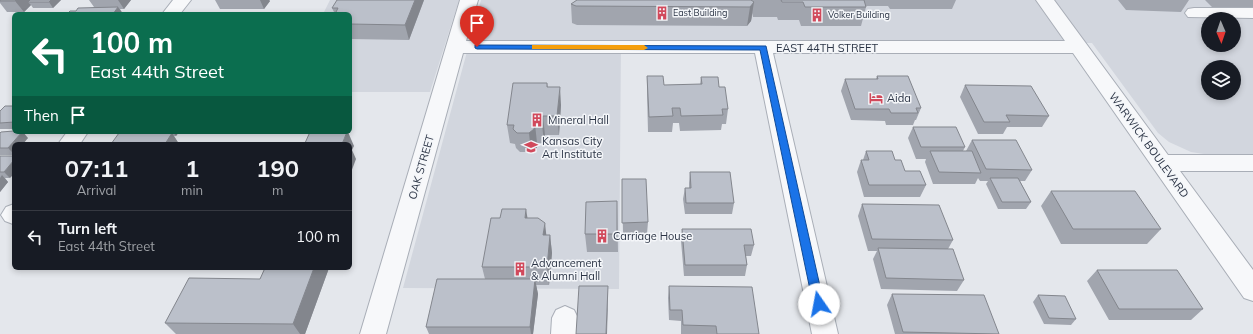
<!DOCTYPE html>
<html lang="en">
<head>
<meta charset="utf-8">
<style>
  :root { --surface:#171b24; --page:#242831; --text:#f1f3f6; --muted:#9ea1a6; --line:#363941 }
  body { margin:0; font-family:Mulish,sans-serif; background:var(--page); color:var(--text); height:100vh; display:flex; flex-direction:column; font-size:15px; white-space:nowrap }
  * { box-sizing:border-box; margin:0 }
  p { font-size:13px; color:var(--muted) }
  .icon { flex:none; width:22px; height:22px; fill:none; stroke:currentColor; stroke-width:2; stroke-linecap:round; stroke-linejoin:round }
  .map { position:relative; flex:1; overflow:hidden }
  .side { position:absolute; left:12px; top:142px; width:340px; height:128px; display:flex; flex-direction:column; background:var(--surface); border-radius:6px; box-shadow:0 2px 6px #0003 }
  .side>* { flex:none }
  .banner { position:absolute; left:12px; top:12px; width:340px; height:122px; border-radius:6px; box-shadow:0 2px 6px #0003; background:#0b6e4f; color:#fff; overflow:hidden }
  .needle { width:26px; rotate:178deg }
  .fabs { position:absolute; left:1201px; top:12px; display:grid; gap:8px }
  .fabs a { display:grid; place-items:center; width:40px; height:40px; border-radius:50%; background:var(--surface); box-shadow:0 2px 6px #0003; font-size:20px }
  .pin { position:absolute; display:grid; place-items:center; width:34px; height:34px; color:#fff; margin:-41px -17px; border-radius:50% 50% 50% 0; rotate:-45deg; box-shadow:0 0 4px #0007 }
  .pin .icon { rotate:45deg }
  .me { position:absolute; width:44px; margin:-22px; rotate:348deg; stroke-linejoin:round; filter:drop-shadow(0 0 3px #0008) }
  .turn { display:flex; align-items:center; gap:14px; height:84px; padding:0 12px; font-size:18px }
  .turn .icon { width:52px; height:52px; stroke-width:2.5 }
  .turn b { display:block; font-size:28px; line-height:34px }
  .then { display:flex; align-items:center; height:38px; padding:0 12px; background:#0003; gap:8px; font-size:15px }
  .eta { display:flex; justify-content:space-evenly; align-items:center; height:68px; text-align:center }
  .eta b { font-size:24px; font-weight:700; line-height:28px }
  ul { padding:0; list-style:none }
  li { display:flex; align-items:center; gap:12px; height:52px; padding:0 12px; border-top:1px solid var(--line) }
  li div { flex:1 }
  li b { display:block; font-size:15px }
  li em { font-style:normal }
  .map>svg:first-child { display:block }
</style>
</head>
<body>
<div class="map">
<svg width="1253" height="334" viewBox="0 0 1253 334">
  <rect width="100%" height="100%" fill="#e4e7ec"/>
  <path fill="#d2d6de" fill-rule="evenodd" d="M330 0H459L430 92H350V14H323Z
    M481 0H1253V155H1210L1191 152 1169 142 1158 133 1092 43 621 41 619 289 403 288ZM1208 19H1234V45H1208ZM1208 67H1234V93H1208Z"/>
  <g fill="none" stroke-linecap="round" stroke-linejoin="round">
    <g stroke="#a9aeb7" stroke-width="2">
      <path id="minor" d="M173 0H191L180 14H162Z
        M460 0H478L466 41H1065L1036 0H1054L1168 155H1253V171H1180L1253 270V301L1244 298 1073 53H773L838 334H812L755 53H463L386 334H360Z
        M1194 8H1253V18L1188 17 1185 13 1188 9Z
        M67 132H88L80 144H58Z
        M14 204V224H13L5 221 1 215 6 207Z
        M565 306 574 310 578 318 577 334H551L552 318 556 310Z"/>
    </g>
    <use href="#minor" fill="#f7f8fa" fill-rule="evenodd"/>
  </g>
  <path fill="#a1a5ae" d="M0 0H61L53 8H33L31 5 24 12H7L0 3Z
    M89 0H131L124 9H120L123 14H67L76 11 94 7Z
    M215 0H269L270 1 264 9H220Z
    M424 0 409 40 350 39V14H335L332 8Z
    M577 0H956L952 9H890L888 6H866V7L861 26H801L799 20H778L777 17H753V13L751 21 747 26 577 25 572 23 571 4Z
    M1118 0H1189L1181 12 1126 10Z
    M1205 0H1253V7H1212Z
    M647 76 664 85H700L701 77 719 87 728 109 726 124H722L721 130 680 131 679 123H673L672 132H648L647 92Z
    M877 76 921 108 916 120H915L913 125H886L885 121 851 120 841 91 845 79H876Z
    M547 83 548 87 561 105 559 135H545L544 143H537V148L531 152H520L516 148 515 144 510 143 507 125Z
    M965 85 1049 116 1042 127H1007L1003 134H978L960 97Z
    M14 106V129H0V111Z
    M913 127 965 147 963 151H966L972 140 1032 170 1025 181H1020L1031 202 1026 209H998L986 184 988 181H980L978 178 975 184H933L925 162 926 159H916L908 138Z
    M126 132H179L176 136H174L179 144H111L127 133Z
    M0 133 28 138 14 144V155H0Z
    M866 151 895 160 905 171 926 185 920 197H864L857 172 861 160H863Z
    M0 156 10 178H5L8 182 0 192Z
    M690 172 734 203 732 214H685L683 199 685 188H689V183Z
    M622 179 648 222 647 234H623Z
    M1051 191 1161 229 1147 244H1061L1041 206Z
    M617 201 618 252H587L585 234Z
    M862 204 953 240 948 249 964 280 957 291 881 289 873 259 877 251H868L858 216Z
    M528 218 546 235H550L552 253 549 285H536L538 294 533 334H429L426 327 485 279 482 267Z
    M682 229 754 245 751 256H746L747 265 745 276H684L681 241Z
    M265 268H329L305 334H176L165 323 260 279Z
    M1097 270 1203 309 1191 320H1109L1087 281Z
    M669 286 759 334H681V321L669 320 668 298Z
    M892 294 999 334H895L887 305Z
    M1038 295 1076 319 1071 325 1044 324 1033 302Z"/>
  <path fill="#83868d" d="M16 0H36L28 2 31 5 24 12 15 1Z
    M51 0H61L53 8 49 2Z
    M118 0H131L124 9Z
    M260 0H269L270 1 264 9Z
    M415 0H424L409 40 405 25Z
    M754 2 751 21 747 26 750 7Z
    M118 7 123 14H113Z
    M560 87 561 105 559 135 557 116Z
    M543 116 545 135 544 143 542 124Z
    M535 124 537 143V148L531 152 529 133Z
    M22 132H23L28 138 23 144H14V154L8 148Z
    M173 132H179L176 136Z
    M347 132H348L354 146 352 150 356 159 350 175V144H342Z
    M172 133 179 144H165Z
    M14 160V174L10 178 4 172Z
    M2 175 8 182 0 192V178Z
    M526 209 529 227 525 218Z
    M545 223 547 241 543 235Z
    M550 235 552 253 549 285 547 267Z
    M314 268H329L305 334H300L293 324Z
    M535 279 538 294 533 334H531L530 327Z
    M608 286V297L607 334H606Z"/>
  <path fill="#bbc0ca" stroke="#83868d" d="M0 0H16L15 1H0Z
    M30 0H51L49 2H28Z
    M337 0H415L405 25 350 24V14H335L338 8H332Z
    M577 0H751L754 2 750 7 576 6 571 4Z
    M781 0H864L866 7H805L803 2H782Z
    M118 7 113 14H67L70 11H76L78 8Z
    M647 76H663L664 85 702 84 701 77H718L719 87H725L728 109H722L723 115 681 116 680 108H672L673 116 649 117Z
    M877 76H908L921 108H916L918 113H891L889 109H855L845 79H878Z
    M513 83H547V87H560L557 116H543L542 124H535L534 129 529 133H517L513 129 514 125H507Z
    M965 85 1031 86 1049 116 1006 115 1010 122H984Z
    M5 106H14V122L0 123V111Z
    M913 127H956L965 147H921Z
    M14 131V132H22L8 148H0V133L1 132Z
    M310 132H347L342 144 350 143V144H298L299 143H305Z
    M119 133H172L165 144H111Z
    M972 140H1016L1032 170 986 169Z
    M866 151H892L895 160H901L905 171H920L926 185H869L861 160H869Z
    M930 151H972L981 173 939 172Z
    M0 156H14V160L4 172H0Z
    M690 172H730L734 203H686L685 188H691Z
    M990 178H1018L1031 202H1002Z
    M622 179H646L648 222 622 223Z
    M1051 191H1135L1161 229H1073Z
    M617 201V234H585L586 202Z
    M862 204 939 205 953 240 872 239Z
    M502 209H526L525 218H538L545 223 543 235H550L547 267H482L491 218H500Z
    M682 229H751L754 245H744L747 265H685Z
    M878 248 953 249 964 280 886 278Z
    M265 268H314L293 324 165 323 189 278 260 279Z
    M1097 270H1177L1203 309H1119Z
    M437 279H535L530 327H426Z
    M579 286H608L606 334H576Z
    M669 286 752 287 759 334H717L716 326 683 325 682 310H670Z
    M892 294 984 295 999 334 903 332Z
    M1038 295 1065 296 1076 319 1049 318Z"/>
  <path fill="#1a73e8" stroke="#114b97" d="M475 45 766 46 824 304 823 307H815L813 304 760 50 477 49 475 48Z"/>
  <path fill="#f59e0b" d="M532 45H644L648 48 644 50 534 49H532Z"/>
  <defs>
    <g id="building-bare" transform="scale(1.08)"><path d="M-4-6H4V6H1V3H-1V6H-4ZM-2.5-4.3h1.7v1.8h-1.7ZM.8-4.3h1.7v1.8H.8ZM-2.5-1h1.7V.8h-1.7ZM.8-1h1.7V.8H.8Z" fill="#d1495b" stroke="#f4f6f9" stroke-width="2.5" paint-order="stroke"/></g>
    <g id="hotel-bare" transform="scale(1.08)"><path d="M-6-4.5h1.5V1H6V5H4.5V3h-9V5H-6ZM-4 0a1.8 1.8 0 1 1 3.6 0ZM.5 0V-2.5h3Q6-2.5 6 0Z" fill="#d1495b" stroke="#f4f6f9" stroke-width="2.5" paint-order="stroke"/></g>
    <g id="university-bare" transform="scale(1.08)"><path d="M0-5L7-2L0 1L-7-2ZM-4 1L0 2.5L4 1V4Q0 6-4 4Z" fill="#d1495b" stroke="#f4f6f9" stroke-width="2.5" paint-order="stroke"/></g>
  </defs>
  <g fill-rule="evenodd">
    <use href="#building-bare" x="662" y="13"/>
    <use href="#building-bare" x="817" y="15"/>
    <use href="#hotel-bare" x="876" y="98"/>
    <use href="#building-bare" x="537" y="120"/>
    <use href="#university-bare" x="531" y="147"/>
    <use href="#building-bare" x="602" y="236"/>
    <use href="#building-bare" x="520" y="269"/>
  </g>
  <g text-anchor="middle" stroke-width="3" stroke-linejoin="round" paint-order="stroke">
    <g font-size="9" fill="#2b3445" stroke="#f4f6f9" text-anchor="start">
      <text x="673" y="16">East Building</text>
      <text x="828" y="18">Volker Building</text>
    </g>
    <g font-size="11" fill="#2b3445" stroke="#f4f6f9">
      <text x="827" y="52">EAST 44TH STREET</text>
      <text transform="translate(1149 145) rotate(54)" y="4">WARWICK BOULEVARD</text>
      <text transform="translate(421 167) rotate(-74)" y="4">OAK STREET</text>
    </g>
    <g font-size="11" fill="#2b3445" stroke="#f4f6f9" text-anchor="start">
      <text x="887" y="102">Aida</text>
      <text x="548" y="124">Mineral Hall</text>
      <text x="542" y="145">Kansas City<tspan x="542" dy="13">Art Institute</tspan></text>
      <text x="613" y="240">Carriage House</text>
      <text x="531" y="267">Advancement<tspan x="531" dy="13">&amp; Alumni Hall</tspan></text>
    </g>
  </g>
</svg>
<div class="fabs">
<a><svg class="needle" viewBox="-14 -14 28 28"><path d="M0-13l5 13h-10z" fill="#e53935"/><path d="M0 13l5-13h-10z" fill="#9ea1a6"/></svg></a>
<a><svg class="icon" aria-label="layers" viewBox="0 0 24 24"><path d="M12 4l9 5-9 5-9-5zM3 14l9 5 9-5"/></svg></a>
</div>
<div class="pin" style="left:477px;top:47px;background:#d93025"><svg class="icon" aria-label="arrive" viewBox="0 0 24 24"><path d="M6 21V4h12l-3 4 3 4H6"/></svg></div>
<svg class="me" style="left:819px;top:304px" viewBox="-20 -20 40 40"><circle r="19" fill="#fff"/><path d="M0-13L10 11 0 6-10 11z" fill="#1a73e8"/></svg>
<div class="banner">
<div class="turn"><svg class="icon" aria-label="left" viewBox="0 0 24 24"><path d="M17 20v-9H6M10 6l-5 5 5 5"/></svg><div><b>100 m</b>East 44th Street</div></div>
<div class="then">Then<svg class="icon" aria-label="arrive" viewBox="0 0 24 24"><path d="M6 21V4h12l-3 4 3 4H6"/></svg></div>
</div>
<section class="side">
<div class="eta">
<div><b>07:11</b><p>Arrival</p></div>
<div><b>1</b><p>min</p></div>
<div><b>190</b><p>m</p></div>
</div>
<ul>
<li><svg class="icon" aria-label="left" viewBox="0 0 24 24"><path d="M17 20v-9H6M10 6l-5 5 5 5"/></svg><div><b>Turn left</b><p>East 44th Street</p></div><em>100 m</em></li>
</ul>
</section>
</div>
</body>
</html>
